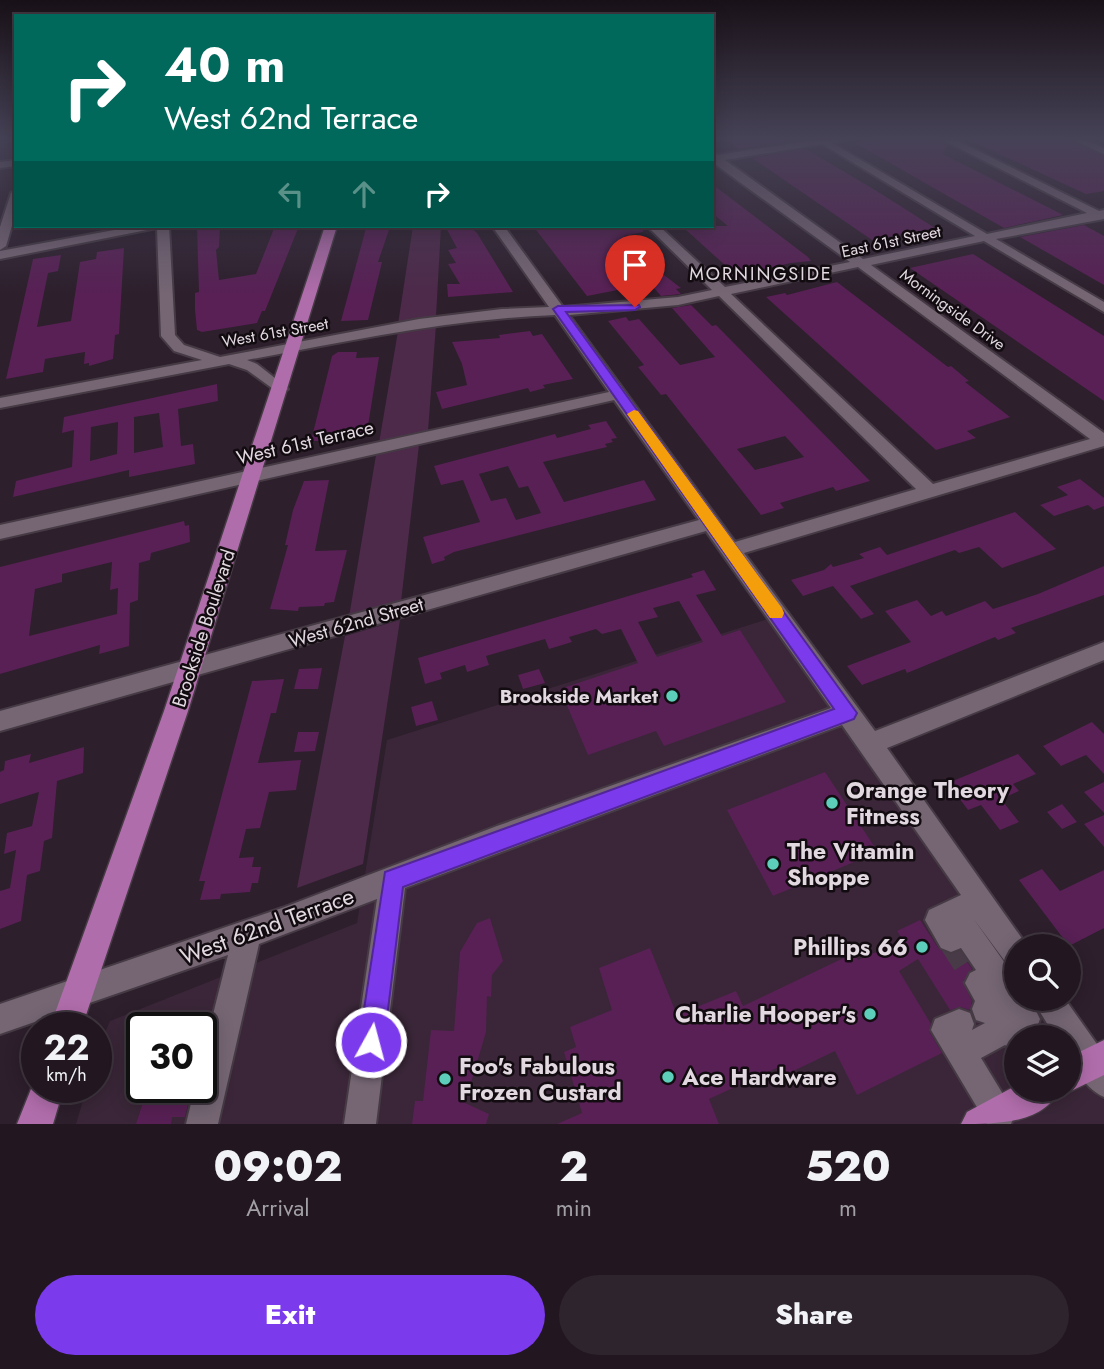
<!DOCTYPE html>
<html lang="en">
<head>
<meta charset="utf-8">
<style>
  :root { --surface:#221721; --page:#2e242e; --text:#f1f3f6; --muted:#a29fa5; --line:#3f363f; --accent:#7c3aed }
  body { margin:0; font-family:Jost,sans-serif; background:var(--page); color:var(--text); height:100vh; display:flex; flex-direction:column; font-size:26px; white-space:nowrap }
  * { box-sizing:border-box; margin:0 }
  p { font-size:23px; color:var(--muted) }
  .icon { flex:none; width:38px; height:38px; fill:none; stroke:currentColor; stroke-width:2; stroke-linecap:round; stroke-linejoin:round }
  .map { position:relative; height:1124px; overflow:hidden }
  .panel { display:flex; flex-direction:column; background:var(--surface); flex:1 }
  .panel>* { flex:none }
  .guide { position:absolute; left:14px; top:14px; width:700px; height:214px; border-radius:0px; box-shadow:0 4px 18px #0003,0 0 0 2px var(--line); background:#00695c; color:#fff; overflow:hidden }
  .fabs { position:absolute; left:1004px; top:934px; display:grid; gap:14px }
  .fabs a { display:grid; place-items:center; width:77px; height:77px; border-radius:50%; background:var(--surface); box-shadow:0 4px 18px #0003,0 0 0 2px var(--line); font-size:35px }
  .speed { position:absolute; left:21px; top:1012px; display:flex; gap:14px; font-size:35px; font-weight:700; text-align:center }
  .speed>* { display:grid; place-content:center; width:91px; height:91px; border-radius:50%; background:var(--surface); box-shadow:0 4px 18px #0003,0 0 0 2px var(--line); line-height:1 }
  .speed small { font-size:18px; font-weight:400 }
  .speed .limit { border:4px solid #111; border-radius:10px; background:#fff; color:#111 }
  .pin { position:absolute; display:grid; place-items:center; width:60px; height:60px; color:#fff; margin:-72px -30px; border-radius:50% 50% 50% 0; rotate:-45deg; box-shadow:0 0 7px #0007 }
  .pin .icon { rotate:45deg }
  .me { position:absolute; width:77px; margin:-38px; rotate:7deg; stroke-linejoin:round; filter:drop-shadow(0 0 5px #0008) }
  .turn { display:flex; align-items:center; gap:24px; height:147px; padding:0 35px; font-size:32px }
  .turn .icon { width:91px; height:91px; stroke-width:2.5 }
  .turn b { display:block; font-size:49px; line-height:60px }
  .lanes { display:flex; align-items:center; height:66px; padding:0 35px; background:#0003; justify-content:center; gap:35px; direction:ltr }
  .lanes .off { opacity:.35 }
  .eta { display:flex; justify-content:space-evenly; align-items:center; height:119px; text-align:center }
  .eta b { font-size:42px; font-weight:800; line-height:49px }
  .primary-button { display:flex; gap:14px; margin-top:auto; padding:14px 35px }
  .primary-button a { flex:1; height:80px; border-radius:42px; background:var(--accent); color:#fff; font-size:28px; font-weight:800; line-height:80px; text-align:center }
  .primary-button a+a { background:var(--page); color:var(--text) }
  .map>svg:first-child { display:block }
</style>
</head>
<body>
<div class="map">
<svg width="1104" height="1124" viewBox="0 0 1104 1124">
  <rect width="100%" height="100%" fill="#2d1f2c"/>
  <path fill="#3a2638" fill-rule="evenodd" d="M768 619 1017 975V999H1034L1061 1038H1017V1090H1069V1050L1104 1100V1124H76L87 1087H96V1055L110 1021 357 923 387 740ZM142 1027H201V1087H142Z"/>
  <path fill="#4d294a" d="M413 226H441L436 317 398 324Z
    M436 325 428 431 379 443 398 331Z
    M419 445 401 602 349 617 376 455Z
    M400 620 363 864 297 888 345 636Z"/>
  <path fill="#582055" fill-rule="evenodd" d="M721 137H786L792 141 739 149Z
    M894 137H935L948 145 943 154 1063 215 1004 228 855 143Z
    M962 137H1064L1104 156V191L1086 194Z
    M806 149 875 190 935 228 872 240 752 158Z
    M712 184 808 257 811 261 791 263 736 275 686 230 693 229 689 226H728L712 213Z
    M1084 225 1104 236V285L1020 237Z
    M220 226 219 247 216 250 219 280 256 274 275 226H299L265 311H262L257 323 202 332 197 330 195 310V293L199 292 197 227Z
    M445 226H469L477 233 513 292 448 297 447 284H460L448 264 456 263 448 250 457 248Z
    M533 226H549L552 230 575 226H643V232L624 236 660 272 681 288 676 289 681 294 661 296 654 288 632 293 628 288 587 296Z
    M390 227 378 262H382L368 320 341 321 366 228Z
    M124 248 119 334 115 335 113 359 89 366V363L84 364 85 352 45 359 43 372 6 379 33 259 61 255 58 271 48 273 37 327 71 321 80 262 96 259 97 252Z
    M973 254 1104 336V401L910 268Z
    M837 282 948 367 951 366 969 381 965 382 1010 417 967 431 976 438 936 450 766 297 785 293 787 295Z
    M691 305 712 326 716 325 870 481 836 491 833 487 780 503 784 508 761 515 666 394 661 395 638 367 644 365 608 321 626 317 629 321 639 319 680 365 715 357 672 308ZM785 436 804 457 755 470 737 449Z
    M530 331 533 336 542 334 573 379 543 385 545 388 530 392 528 388 442 409 436 392 467 385 462 364 452 342 500 338 499 335Z
    M338 352H357L356 358 379 357 367 432 338 433 336 441H311L332 356Z
    M217 384 218 401 178 409 181 446 193 444 195 464 129 477V470L13 497 16 481 72 467 74 430 62 433 64 417ZM159 413 163 447 134 453V417ZM118 422 117 454 90 461 91 427Z
    M606 421 617 438 611 439 613 442 605 444 607 447 543 462 564 502 644 480 656 500 454 552 444 557 445 560 432 564 423 537 480 522 463 480 441 485 434 466 555 434 557 438 583 431 591 429 588 425ZM508 466 519 488 528 486 541 513 516 520 506 498 491 501 479 474Z
    M1080 479 1104 498V506L1094 510 1088 505 1054 516 1040 505 1068 495 1057 487Z
    M329 480 315 551 347 550 334 602 325 603 324 606 299 607 298 611 270 609 288 545H285L293 510 304 481Z
    M1015 512 1056 549 1002 568 979 547 959 553 955 550 850 586 874 614 861 619 833 586 803 596 791 580 824 570 831 564 833 567 864 558 859 554 880 547 887 555Z
    M184 521 185 526 189 525 190 542 151 553 150 560 139 563 138 600 130 603 129 646 99 654 100 645 0 674V567ZM112 562 110 590 118 588 117 614 29 636 35 589 62 582V574Z
    M1104 566V595L1011 628 1016 633 998 640 995 637 907 673 905 669 862 685 847 666 911 642 885 611 917 600 931 616 942 611 946 616 985 601 993 609 1038 594Z
    M704 570 716 590 696 595 722 636 740 630 786 702 664 746 656 731 588 755 560 689 638 663 621 629 602 634 596 629 569 637 572 642 549 649 545 639 486 656 489 665 467 672 465 665 440 673 442 679 425 684 418 658 693 577 691 574ZM679 601 703 642 657 657 638 622 658 617 653 608Z
    M322 668 318 689H294L299 669Z
    M539 669 545 683 523 689 518 675Z
    M284 679 276 713H271L258 763 301 760 296 790 269 792 260 828 246 829 239 858 254 857 252 867H261L258 883H252L250 892 221 894 220 899 200 900 205 881H199L252 681Z
    M432 701 438 720 416 726 411 707Z
    M1092 722 1104 734V774L1086 755 1061 766 1043 746Z
    M298 732H319L315 751 294 752Z
    M84 747 83 773 57 781 52 838 44 841 40 871 27 875 21 921 0 929V891L10 888 16 850 4 854 7 833 32 826 39 792 0 804V772L4 770 5 761 31 754 29 763Z
    M1018 754 1036 774 1013 784 1019 791 1001 799 1019 822 1000 830 981 805 968 810 948 783Z
    M825 772 878 852 773 896 727 810Z
    M1104 782V813L1084 792Z
    M1062 804 1077 822 1062 829 1047 812Z
    M1104 815V847L1084 824Z
    M1042 869 1060 891 1104 870V928L1069 946 1019 880Z
    M490 918 503 961 492 975 491 997 487 996 486 1032 465 1103 489 1114 486 1124H412L415 1101H423L431 1030 454 1031 460 952 477 923Z
    M920 920 939 949 950 954 960 951 972 969 963 982 972 1001 970 1010 960 1007 950 1010 918 959 899 971 931 1024 929 1031 942 1053 857 1095 835 1051 783 1076 779 1067 709 1099 719 1124H557L582 1113 564 1052 576 1047 570 1027 612 1010 599 968 650 948 677 1015 736 991 743 1006 854 953 858 960 903 940 897 931Z
    M210 1014 201 1050V1027H187L190 1015Z
    M148 1087H192L185 1117H172L171 1124H136Z"/>
  <g fill="none" stroke-linecap="round" stroke-linejoin="round">
    <path stroke="#483b47" stroke-width="29" stroke-dasharray="29 14" stroke-linecap="butt" d="M951 938 980 983"/>
    <g stroke="#463b45" stroke-width="4">
      <path id="minor" d="M811 137H855L832 143 987 234 1087 213 937 137H950L1099 211 1104 210V219L996 239 1104 302V312L984 241 871 265 1104 433V446L744 553 875 731 1104 642V660L887 748 1028 947H1017V968L1007 964 973 918 1017 980V999H1030L1040 1019 1036 1030 1030 1032 1032 1038H1017V1052L1005 1045 981 1058 1015 1114 1011 1124H987L931 1030 935 1019 959 1009 970 1013 974 1024 972 1030 985 1023 976 1020 972 1009 975 1001 965 983 970 973 976 970 961 948 951 952 941 948 925 920 929 910 961 895 842 725 405 888 376 1124H344L377 899 259 944 218 1124H186L195 1087H201V1062L228 955 0 1034V1004L282 908 497 826 831 708 706 531 0 731V711L699 520 614 400 0 539V525L609 392 555 315C450 319 349 341 247 360L257 364 285 386 288 389 280 394 247 370 229 364 0 408V398L202 360 174 351 161 336 157 228 0 259V251L136 226H169L175 335 184 345 220 357 419 319 502 309 549 307 492 226H504L563 307 678 297 712 290 647 226H659L725 287 850 262 712 162V152L718 155 814 140ZM822 144 975 236 863 259 725 160ZM858 267 1090 439 933 484 731 294ZM719 296 916 489 735 542 569 315 678 305Z
        M1066 137H1079L1104 148V154Z
        M16 160V166L0 168V162Z
        M16 190V212L6 246 0 250V227L11 193Z
        M1032 999H1065L1104 1054V1097C1082 1087 1069 1061 1069 1038H1056Z"/>
    </g>
    <g stroke="#463b45" stroke-width="3">
      <path id="major" d="M325 226H337L188 711 82 1027H50L164 711Z
        M1104 1040V1075L1069 1092 1065 1090H1069V1057Z
        M37 1074V1087H64L53 1124H17Z
        M1017 1085V1090H1059C1044 1124 995 1124 961 1124L967 1112Z"/>
    </g>
    <use href="#minor" fill="#766674" fill-rule="evenodd"/>
    <use href="#major" fill="#b06dab" fill-rule="evenodd"/>
  </g>
  <linearGradient id="sky" x2="0" y2="1"><stop stop-color="#191118"/><stop offset="0.47" stop-color="#464256"/><stop offset="1" stop-color="#464256" stop-opacity="0"/></linearGradient>
  <rect width="1104" height="294" fill="url(#sky)"/>
  <path fill="#7c3aed" stroke="#51269a" stroke-width="2" d="M639 305 640 307 635 310 566 312 857 713 854 719 403 887 384 1042 380 1051 371 1055 362 1051 359 1042 385 872 834 709 553 309 558 306Z"/>
  <path fill="#f59e0b" d="M634 410 638 411 782 608 784 613 782 618H770L627 414Z"/>
  <g fill="#5cceba" stroke="#120c11" stroke-width="2.5">
    <circle cx="672" cy="696" r="7"/>
    <circle cx="832" cy="803" r="7"/>
    <circle cx="773" cy="864" r="7"/>
    <circle cx="922" cy="947" r="7"/>
    <circle cx="870" cy="1014" r="7"/>
    <circle cx="668" cy="1077" r="7"/>
    <circle cx="445" cy="1079" r="7"/>
  </g>
  <g text-anchor="middle" stroke-width="5" stroke-linejoin="round" paint-order="stroke">
    <g font-size="16" fill="#e2d8e0" stroke="#120c11">
      <text transform="translate(891 241) rotate(-12)" y="6">East 61st Street</text>
      <text transform="translate(953 309) rotate(36)" y="6">Morningside Drive</text>
      <text transform="translate(275 332) rotate(-10)" y="6">West 61st Street</text>
    </g>
    <g font-size="18" letter-spacing="2" fill="#e2d8e0" stroke="#120c11">
      <text x="761" y="280">MORNINGSIDE</text>
    </g>
    <g font-size="19" fill="#e2d8e0" stroke="#120c11">
      <text transform="translate(305 442) rotate(-13)" y="7">West 61st Terrace</text>
      <text transform="translate(356 622) rotate(-16)" y="7">West 62nd Street</text>
      <text transform="translate(203 628) rotate(-72)" y="7">Brookside Boulevard</text>
    </g>
    <g font-size="19" font-weight="bold" fill="#e2d8e0" stroke="#120c11" text-anchor="end">
      <text x="658" y="703">Brookside Market</text>
    </g>
    <g font-size="23" font-weight="bold" fill="#e2d8e0" stroke="#120c11" text-anchor="start">
      <text x="846" y="798">Orange Theory<tspan x="846" dy="26">Fitness</tspan></text>
      <text x="787" y="859">The Vitamin<tspan x="787" dy="26">Shoppe</tspan></text>
      <text x="908" y="955" text-anchor="end">Phillips 66</text>
      <text x="856" y="1022" text-anchor="end">Charlie Hooper's</text>
      <text x="459" y="1074">Foo's Fabulous<tspan x="459" dy="26">Frozen Custard</tspan></text>
      <text x="682" y="1085">Ace Hardware</text>
    </g>
    <g font-size="23" fill="#e2d8e0" stroke="#120c11">
      <text transform="translate(267 926) rotate(-20)" y="8">West 62nd Terrace</text>
    </g>
  </g>
</svg>
<div class="fabs">
<a><svg class="icon" aria-label="search" viewBox="0 0 24 24"><circle cx="10" cy="10" r="6"/><path d="M15 15l6 6"/></svg></a>
<a><svg class="icon" aria-label="layers" viewBox="0 0 24 24"><path d="M12 4l9 5-9 5-9-5zM3 14l9 5 9-5"/></svg></a>
</div>
<div class="speed"><div>22<small>km/h</small></div><div class="limit">30</div></div>
<div class="pin" style="left:635px;top:307px;background:#d93025"><svg class="icon" aria-label="arrive" viewBox="0 0 24 24"><path d="M6 21V4h12l-3 4 3 4H6"/></svg></div>
<svg class="me" style="left:371px;top:1042px" viewBox="-20 -20 40 40"><circle r="17" fill="#7c3aed" stroke="#fff" stroke-width="3"/><path d="M0-11L8 9 0 5-8 9z" fill="#fff"/></svg>
<div class="guide">
<div class="turn"><svg class="icon" aria-label="right" viewBox="0 0 24 24"><path d="M7 20v-9h11M14 6l5 5-5 5"/></svg><div><b>40 m</b>West 62nd Terrace</div></div>
<div class="lanes"><svg class="icon off" aria-label="left" viewBox="0 0 24 24"><path d="M17 20v-9H6M10 6l-5 5 5 5"/></svg><svg class="icon off" aria-label="ahead" viewBox="0 0 24 24"><path d="M12 20V5M6 11l6-6 6 6"/></svg><svg class="icon" aria-label="right" viewBox="0 0 24 24"><path d="M7 20v-9h11M14 6l5 5-5 5"/></svg></div>
</div>
</div>
<section class="panel">
<div class="eta">
<div><b>09:02</b><p>Arrival</p></div>
<div><b>2</b><p>min</p></div>
<div><b>520</b><p>m</p></div>
</div>
<div class="primary-button"><a>Exit</a><a>Share</a></div>
</section>
</body>
</html>
